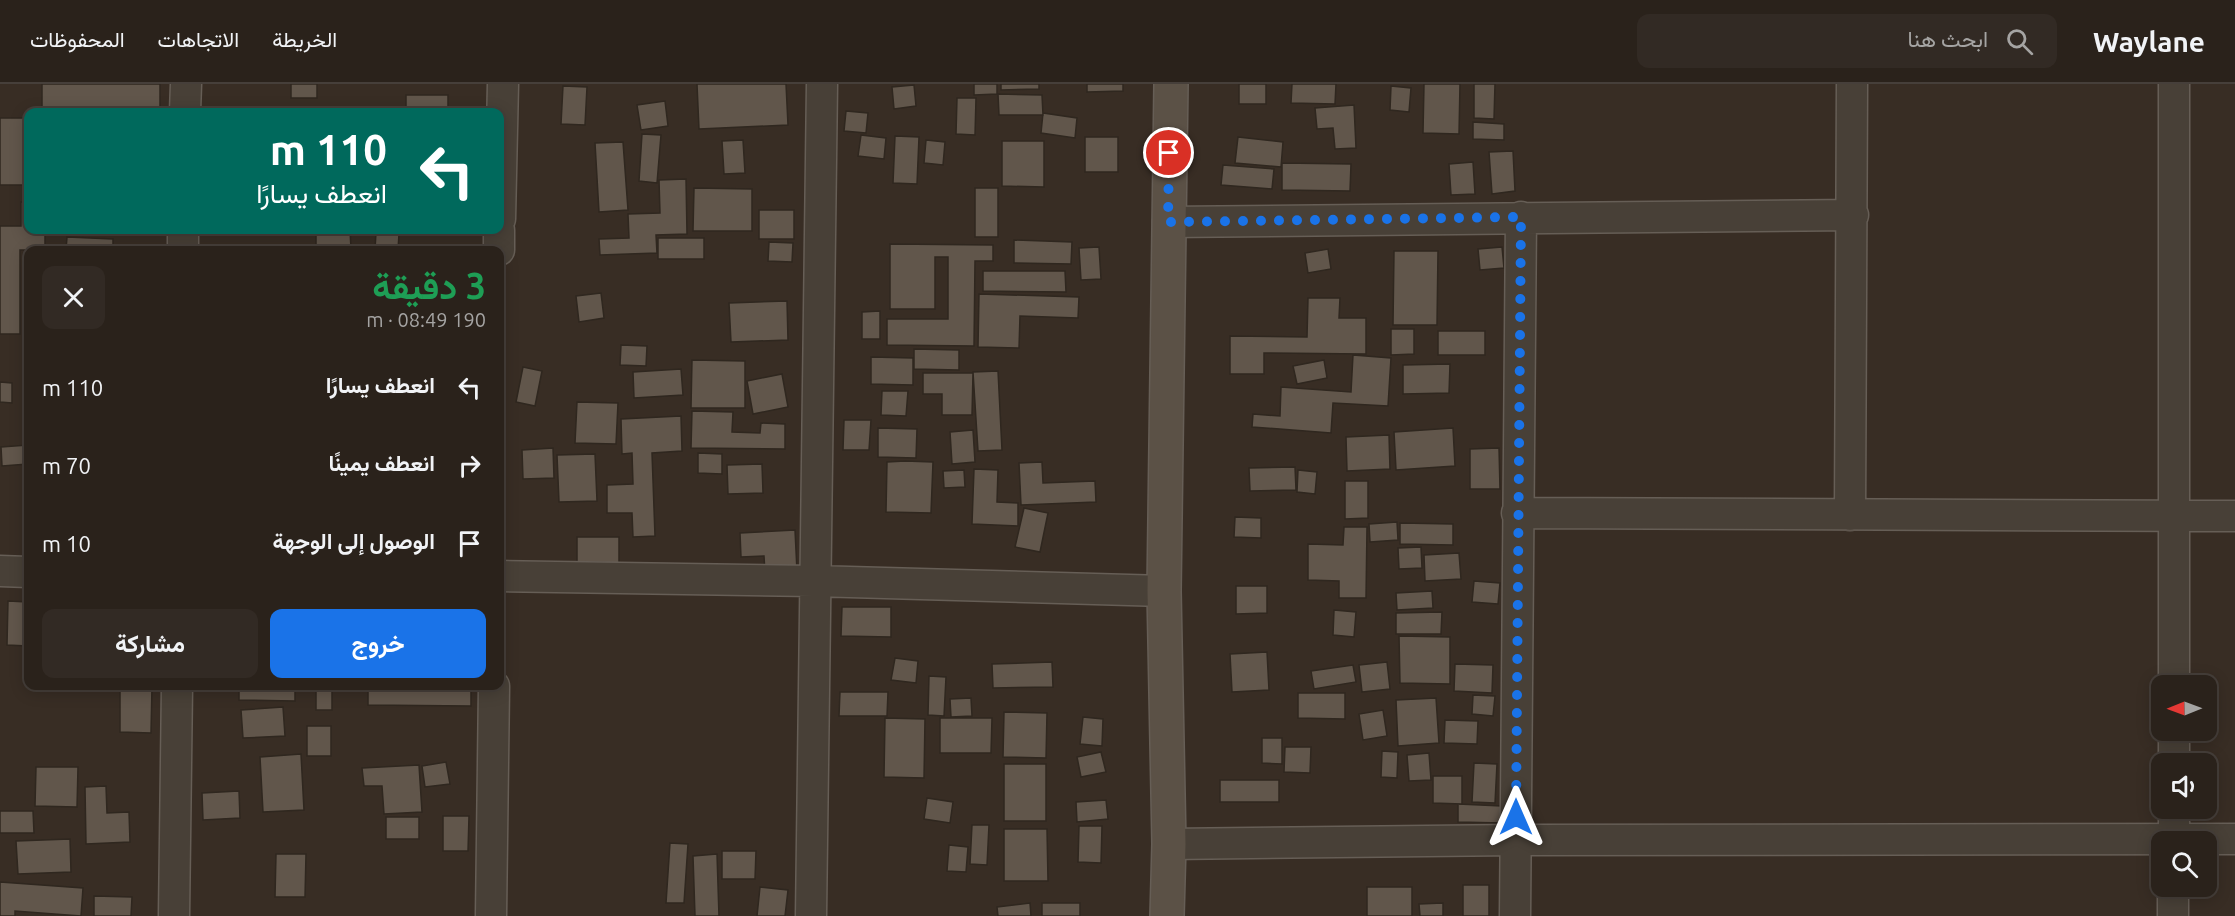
<!DOCTYPE html>
<html lang="ar">
<head>
<meta charset="utf-8">
<style>
  :root { --surface:#2a221b; --page:#322a24; --text:#f1f3f6; --muted:#a5a4a3; --line:#463f3a; --accent:#1a73e8 }
  body { margin:0; font-family:Ubuntu,Vazirmatn,sans-serif; background:var(--page); color:var(--text); direction:rtl; height:100vh; display:flex; flex-direction:column; font-size:22px; white-space:nowrap }
  * { box-sizing:border-box; margin:0 }
  p { font-size:20px; color:var(--muted) }
  .icon { flex:none; width:33px; height:33px; fill:none; stroke:currentColor; stroke-width:2; stroke-linecap:round; stroke-linejoin:round }
  .map { position:relative; flex:1; overflow:hidden; direction:ltr }
  .sheet { position:absolute; left:24px; top:162px; width:480px; height:444px; display:flex; flex-direction:column; background:var(--surface); border-radius:12px; box-shadow:0 3px 15px #0003,0 0 0 2px var(--line); direction:rtl }
  .sheet>* { flex:none }
  .guide { position:absolute; left:24px; top:24px; width:480px; height:126px; border-radius:12px; box-shadow:0 3px 15px #0003,0 0 0 2px var(--line); direction:rtl; background:#00695c; color:#fff; overflow:hidden }
  .needle { width:39px; rotate:269deg }
  .fabs { position:absolute; left:2151px; top:591px; display:grid; gap:12px }
  .fabs a { display:grid; place-items:center; width:66px; height:66px; border-radius:12px; background:var(--surface); box-shadow:0 3px 15px #0003,0 0 0 2px var(--line); font-size:30px }
  .pin { position:absolute; display:grid; place-items:center; width:51px; height:51px; color:#fff; margin:-26px; border:3px solid #fff; border-radius:50%; box-shadow:0 2px 6px #0007 }
  .me { position:absolute; width:66px; margin:-33px; rotate:0deg; stroke-linejoin:round; filter:drop-shadow(0 0 4px #0008) }
  .turn { display:flex; align-items:center; gap:21px; height:126px; padding:0 18px; font-size:27px }
  .turn .icon { width:78px; height:78px; stroke-width:2.5 }
  .turn b { display:block; font-size:42px; line-height:51px }
  .round { display:grid; place-items:center; flex:none; width:63px; height:63px; border-radius:12px; background:var(--page) }
  .summary { display:flex; align-items:center; justify-content:space-between; height:102px; padding:0 18px }
  h1 { font-size:36px; font-weight:700; line-height:45px; color:#1e9e55 }
  .action { display:flex; gap:12px; margin-top:auto; padding:12px 18px }
  .action a { flex:1; height:69px; border-radius:12px; background:var(--accent); color:#fff; font-size:24px; font-weight:700; line-height:69px; text-align:center }
  .action a+a { background:var(--page); color:var(--text) }
  ul { padding:0; list-style:none }
  li { display:flex; align-items:center; gap:18px; height:78px; padding:0 18px }
  li div { flex:1 }
  li b { display:block; font-size:22px }
  li em { font-style:normal }
  header { display:flex; align-items:center; gap:36px; box-sizing:border-box; height:84px; padding:0 30px; background:var(--surface); border-bottom:2px solid var(--line) }
  header strong { font-size:28px }
  nav { display:flex; gap:33px; margin-inline-start:auto; font-size:21px }
  .search { width:420px; height:54px; background:var(--page); display:flex; align-items:center; gap:15px; box-sizing:border-box; padding:0 21px; border-radius:12px; color:var(--muted); font-size:22px }
  .map>svg:first-child { display:block }
</style>
</head>
<body>
<header>
<strong>Waylane</strong>
<div class="search"><svg class="icon" aria-label="search" viewBox="0 0 24 24"><circle cx="10" cy="10" r="6"/><path d="M15 15l6 6"/></svg>ابحث هنا</div>
<nav><a>الخريطة</a><a>الاتجاهات</a><a>المحفوظات</a></nav>
</header>
<div class="map">
<svg width="2235" height="832" viewBox="0 0 2235 832">
  <rect width="100%" height="100%" fill="#382d24"/>
  <path fill="#61564b" stroke="#2f271f" stroke-width="1.5" d="M42 0H160V28H42Z
    M291 0H317V14H291Z
    M697 0H786L788 41 699 45Z
    M974 0H997V10L974 11Z
    M1001 0H1039V5L1001 6Z
    M1087 0H1123V7L1087 8Z
    M1239 0H1266V20H1239Z
    M1292 0H1336L1335 20 1291 19Z
    M1424 0H1460L1459 50 1423 49Z
    M1474 0H1495L1494 35 1474 34Z
    M914 1 916 22 894 25 892 3Z
    M563 2 587 3 585 41 561 40Z
    M1391 2 1411 4 1409 28 1390 26Z
    M998 10 1042 11 1043 31H999Z
    M406 11H448V28H406Z
    M957 14H976L975 51 956 50Z
    M665 17 668 42 641 46 637 21Z
    M1354 21 1356 64 1335 65 1333 44 1317 45 1315 24Z
    M272 23H304V28H272Z
    M846 27 868 29 866 49 844 47Z
    M1043 29 1077 34 1075 54 1041 49Z
    M0 34H28V101H0Z
    M1473 38 1504 40V56L1473 55Z
    M642 50 661 51 657 99 639 97Z
    M861 51 886 54 884 75 858 72Z
    M895 52 919 53 917 100 893 99Z
    M1085 53H1118V88H1085Z
    M1238 53 1283 58 1281 83 1235 79Z
    M743 56 745 89 724 90 722 57Z
    M926 56 945 58 943 81 924 79Z
    M1002 57H1044V103L1002 102Z
    M623 58 628 126 599 128 595 59Z
    M1513 67 1515 107 1492 110 1489 68Z
    M1473 78 1475 110 1451 111 1449 80Z
    M1282 79 1351 80 1350 107 1282 106Z
    M1223 81 1274 85 1272 105 1221 101Z
    M686 95 687 150 656 151 657 169 600 171 599 155 629 154 628 130 660 129 659 96Z
    M694 104 752 105V147H693Z
    M975 104H998V153H975Z
    M21 118H28V146H45V166H20V250H0V142H21Z
    M759 126H794V155H759Z
    M316 146H350L351 165 316 166Z
    M376 148 399 150 398 166H375Z
    M67 153 113 155V166H66Z
    M658 154H704V175H658Z
    M1014 156 1072 158 1071 180 1014 179Z
    M769 158 793 159 792 178 768 177Z
    M890 160 993 161V177H975L974 262 887 261V235H948V173H935V225H890Z
    M1099 163 1101 195 1081 196 1079 164Z
    M1502 163 1504 184 1480 186 1478 165Z
    M1328 165 1331 185 1308 189 1305 169Z
    M1394 167H1438L1437 241H1393Z
    M983 187H1065L1066 208 983 207Z
    M601 209 604 234 579 238 576 212Z
    M979 210 1079 213 1078 234 1020 232 1019 264 978 263Z
    M1308 214H1340L1339 234H1366V270L1264 269V290H1230V252L1307 253Z
    M787 217 788 256 731 258 729 219Z
    M880 227V255H862V228Z
    M1391 245H1414V270L1391 271Z
    M1438 247H1485V271H1438Z
    M621 261 647 262 646 282 620 281Z
    M914 265 959 266V286L914 285Z
    M1353 271 1391 274 1388 322 1333 319 1331 349 1252 343 1253 330 1280 332 1281 303 1351 308Z
    M871 273 913 274V301L871 300Z
    M692 276 745 277V324H691Z
    M1324 276 1327 294 1297 300 1293 282Z
    M1450 280 1449 309 1403 310V281Z
    M523 283 542 287 535 322 516 318Z
    M681 285 683 311 634 314 633 288Z
    M998 287 1002 366 978 367 973 288Z
    M923 289H973L972 331H942V310H923Z
    M782 290 788 323 753 330 747 297Z
    M0 298 12 299V319L0 318Z
    M882 307H908L906 332 881 331Z
    M23 315H28V358H25Z
    M577 318 618 319 616 360 575 359Z
    M692 327 733 328 732 348 760 349 761 339 785 340V365L691 364Z
    M681 332 682 367 652 369 655 452 633 453 632 429H607V401L633 400 632 369 622 370 621 335Z
    M844 336H871L869 366H843Z
    M878 344 917 345 916 374 878 373Z
    M1453 344 1455 382 1396 386 1394 348Z
    M973 346 975 378 952 380 950 348Z
    M1389 351 1390 385 1347 387 1346 353Z
    M28 361V380L2 382 1 363Z
    M553 364 554 394 523 395 522 366Z
    M1499 364 1500 405H1470V365Z
    M698 369 722 370V390L698 389Z
    M595 370 597 417 559 418 557 371Z
    M905 377 933 378 931 429 886 428 887 378Z
    M1042 378 1043 399 1095 397 1096 418 1021 421 1019 379Z
    M762 380 763 409 728 410 727 381Z
    M1295 383 1296 406 1250 407 1249 384Z
    M974 385 998 386 997 418 1018 419V442L972 440Z
    M964 386 965 403 944 404 943 387Z
    M1298 386 1317 388 1315 410 1297 408Z
    M1345 397H1368V434L1345 435Z
    M1024 424 1048 429 1040 468 1015 463Z
    M1235 433 1261 434V454L1234 453Z
    M1397 438 1398 456 1370 458 1369 440Z
    M1400 439 1453 440V461L1400 460Z
    M1344 443H1367L1366 514H1339V497L1308 496V460L1343 461Z
    M795 446 797 487 765 489 764 472 741 473 740 449Z
    M577 453H619V479L577 478Z
    M1421 463 1422 484 1399 485 1398 464Z
    M1459 469 1461 495 1425 497 1424 471Z
    M1474 497 1500 499 1498 520 1472 518Z
    M1236 502H1267V529L1236 530Z
    M1432 507 1433 524 1397 526 1396 509Z
    M8 517 28 518V562L7 561Z
    M842 523H891V553L841 552Z
    M1334 526 1356 528 1354 553 1333 551Z
    M1442 528 1441 550H1396V529Z
    M1399 552 1450 553V600L1400 599Z
    M1267 568 1269 606 1232 608 1230 570Z
    M895 574 918 577 916 599 891 596Z
    M1052 578 1053 603 993 604 992 580Z
    M1387 578 1390 605 1362 608 1359 581Z
    M1455 580 1493 581 1492 609 1454 607Z
    M1353 581 1356 598 1314 605 1311 587Z
    M929 592 946 593 944 632 928 631Z
    M120 602H152L151 649 120 648Z
    M239 602H295V617L239 616Z
    M368 602H471V622L368 621Z
    M316 603H332V626H316Z
    M840 608H888L887 632H839Z
    M1298 609H1345V635L1298 634Z
    M1473 611 1495 612 1493 632 1472 630Z
    M971 614 972 632 951 633 950 615Z
    M1436 614 1439 659 1398 662 1396 616Z
    M283 623 285 652 243 654 241 626Z
    M1383 626 1387 652 1363 656 1359 630Z
    M1004 628 1047 629 1046 674 1003 673Z
    M1083 633 1103 635 1102 662 1080 660Z
    M885 634 925 635 924 694 884 693Z
    M940 634H992L991 669H940Z
    M1445 636 1478 637 1477 660 1444 659Z
    M307 642H331V672H307Z
    M1262 654H1282V680L1262 679Z
    M1285 663H1311L1310 689 1284 688Z
    M1382 667 1398 668 1397 694 1381 693Z
    M1101 668 1106 688 1081 693 1077 673Z
    M1429 669 1431 696 1409 697 1407 671Z
    M301 670 304 726 263 728 260 673Z
    M446 678 450 700 425 703 422 682Z
    M1474 679 1497 680 1495 719 1472 718Z
    M1004 680H1046V737H1004Z
    M419 681 422 728 384 730 382 702H364L362 684Z
    M36 683H78L77 723 35 722Z
    M1433 692H1462V720L1433 719Z
    M1220 696H1279V718H1220Z
    M106 702 107 729 129 728 130 758 86 760 85 703Z
    M239 707 240 734 203 736 202 709Z
    M927 714 953 718 950 739 924 735Z
    M1106 716 1108 735 1077 738 1076 718Z
    M1458 720 1502 722V739L1458 738Z
    M0 727H33L34 749H0Z
    M443 732H469L468 767H443Z
    M386 733H419V755H386Z
    M972 741H989L987 781 970 780Z
    M1079 742H1102L1101 779 1078 778Z
    M1004 745H1047L1048 797H1004Z
    M70 755 71 788 18 790 16 757Z
    M670 759 688 760 684 819H666Z
    M949 761 968 763 966 788 947 787Z
    M722 767H756L755 795H722Z
    M276 770H306L305 813H275Z
    M717 770 719 832H695L693 772Z
    M0 798 83 804 81 832 15 827V832H0Z
    M1463 801H1489V832H1463Z
    M760 803 788 806 785 832H757Z
    M1367 803H1412V832H1367Z
    M94 812 132 813 131 832H94Z
    M1030 819 1031 832H998L997 823Z
    M1042 819H1080V832H1042Z
    M1443 819V832H1420L1419 820Z"/>
  <g fill="none" stroke-linecap="round" stroke-linejoin="round">
    <g stroke="#665e56" stroke-width="33">
      <path id="street" d="M2174 0V602
        M185 28 186 0
        M500 135 503 0
        M1168 138 1853 131
        M183 166V146
        M499 166V146
        M1517 429 2235 432
        M1850 431 1852 0
        M0 487 28 488
        M500 492 814 497 1164 507
        M2174 680V646
        M2174 758V724
        M1169 760 1516 756 2235 755
        M174 832 177 602
        M491 832 494 602
        M811 832 822 0
        M1515 832 1521 133
        M2173 832V802"/>
    </g>
    <g stroke="#665e56" stroke-width="36">
      <path id="secondary" d="M1167 832 1169 760 1164 507 1171 0"/>
    </g>
    <use href="#street" stroke="#484037" stroke-width="30"/>
    <use href="#secondary" stroke="#5b5146" stroke-width="33"/>
  </g>
  <g fill="none" stroke-linecap="round" stroke-linejoin="round">
    <path stroke="#1a73e8" stroke-width="10" stroke-dasharray="0 18" d="M1169 69 1168 138 1521 133 1516 733"/>
  </g>
</svg>
<div class="fabs">
<a><svg class="needle" viewBox="-14 -14 28 28"><path d="M0-13l5 13h-10z" fill="#e53935"/><path d="M0 13l5-13h-10z" fill="#a5a4a3"/></svg></a>
<a><svg class="icon" aria-label="sound" viewBox="0 0 24 24"><path d="M4 9h4l5-4v14l-5-4H4zM17 9q2 3 0 6"/></svg></a>
<a><svg class="icon" aria-label="search" viewBox="0 0 24 24"><circle cx="10" cy="10" r="6"/><path d="M15 15l6 6"/></svg></a>
</div>
<div class="pin" style="left:1169px;top:69px;background:#d93025"><svg class="icon" aria-label="arrive" viewBox="0 0 24 24"><path d="M6 21V4h12l-3 4 3 4H6"/></svg></div>
<svg class="me" style="left:1516px;top:733px" viewBox="-20 -20 40 40"><path d="M0-17L14 15 0 8-14 15z" fill="#1a73e8" stroke="#fff" stroke-width="4"/></svg>
<div class="guide">
<div class="turn"><svg class="icon" aria-label="left" viewBox="0 0 24 24"><path d="M17 20v-9H6M10 6l-5 5 5 5"/></svg><div><b>110 m</b>انعطف يسارًا</div></div>
</div>
<section class="sheet">
<div class="summary"><div><h1>3 دقيقة</h1><p>190 m · 08:49</p></div><a class="round"><svg class="icon" aria-label="close" viewBox="0 0 24 24"><path d="M6 6l12 12M18 6L6 18"/></svg></a></div>
<ul>
<li><svg class="icon" aria-label="left" viewBox="0 0 24 24"><path d="M17 20v-9H6M10 6l-5 5 5 5"/></svg><div><b>انعطف يسارًا</b></div><em>110 m</em></li>
<li><svg class="icon" aria-label="right" viewBox="0 0 24 24"><path d="M7 20v-9h11M14 6l5 5-5 5"/></svg><div><b>انعطف يمينًا</b></div><em>70 m</em></li>
<li><svg class="icon" aria-label="arrive" viewBox="0 0 24 24"><path d="M6 21V4h12l-3 4 3 4H6"/></svg><div><b>الوصول إلى الوجهة</b></div><em>10 m</em></li>
</ul>
<div class="action"><a>خروج</a><a>مشاركة</a></div>
</section>
</div>
</body>
</html>
